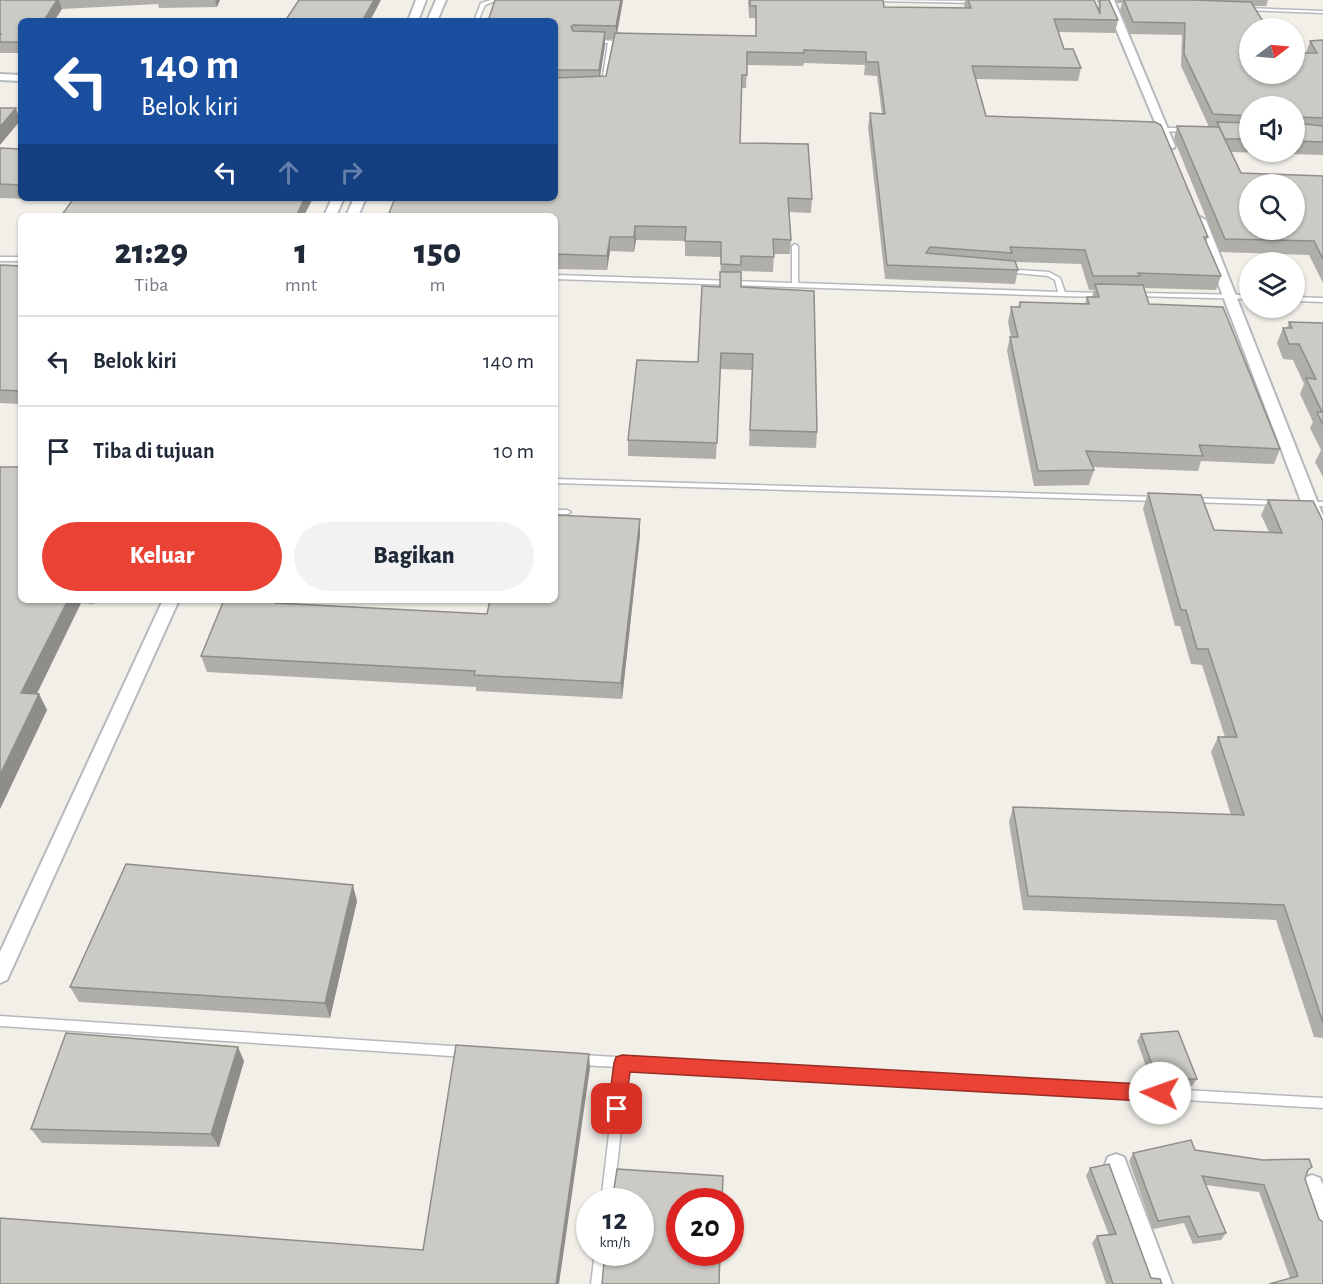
<!DOCTYPE html>
<html lang="id">
<head>
<meta charset="utf-8">
<style>
  :root { --surface:#fff; --page:#f2f2f3; --text:#1f2937; --muted:#747a83; --line:#e0e1e3; --accent:#ea4335 }
  body { margin:0; font-family:"Alegreya Sans",sans-serif; background:var(--page); color:var(--text); height:100vh; display:flex; flex-direction:column; font-size:22px; white-space:nowrap }
  * { box-sizing:border-box; margin:0 }
  p { font-size:20px; color:var(--muted) }
  .icon { flex:none; width:33px; height:33px; fill:none; stroke:currentColor; stroke-width:2; stroke-linecap:round; stroke-linejoin:round }
  .map { position:relative; flex:1; overflow:hidden }
  .details { position:absolute; left:18px; top:213px; width:540px; height:390px; display:flex; flex-direction:column; background:var(--surface); border-radius:9px; box-shadow:0 2px 4px #0004 }
  .details>* { flex:none }
  .banner { position:absolute; left:18px; top:18px; width:540px; height:183px; border-radius:9px; box-shadow:0 2px 4px #0004; background:#1a4fa0; color:#fff; overflow:hidden }
  .needle { width:39px; rotate:74deg }
  .buttons { position:absolute; left:1239px; top:18px; display:grid; gap:12px }
  .buttons a { display:grid; place-items:center; width:66px; height:66px; border-radius:50%; background:var(--surface); box-shadow:0 2px 4px #0004; font-size:30px }
  .speed { position:absolute; left:576px; top:1188px; display:flex; gap:12px; font-size:30px; font-weight:700; text-align:center }
  .speed>* { display:grid; place-content:center; width:78px; height:78px; border-radius:50%; background:var(--surface); box-shadow:0 2px 4px #0004; line-height:1 }
  .speed small { font-size:15px; font-weight:400 }
  .speed .limit { border:9px solid #d22; background:#fff; color:#111 }
  .pin { position:absolute; display:grid; place-items:center; width:51px; height:51px; color:#fff; margin:-26px; border-radius:12px; box-shadow:0 3px 9px #0006 }
  .me { position:absolute; width:66px; margin:-33px; rotate:273deg; stroke-linejoin:round; filter:drop-shadow(0 0 4px #0008) }
  .turn { display:flex; align-items:center; gap:21px; height:126px; padding:0 24px; font-size:27px }
  .turn .icon { width:78px; height:78px; stroke-width:2.5 }
  .turn b { display:block; font-size:42px; line-height:51px }
  .lanes { display:flex; align-items:center; height:57px; padding:0 24px; background:#0003; justify-content:center; gap:30px; direction:ltr }
  .lanes .off { opacity:.35 }
  .eta { display:flex; justify-content:space-evenly; align-items:center; height:102px; text-align:center }
  .eta b { font-size:36px; font-weight:800; line-height:42px }
  .action { display:flex; gap:12px; margin-top:auto; padding:12px 24px }
  .action a { flex:1; height:69px; border-radius:36px; background:var(--accent); color:#fff; font-size:24px; font-weight:800; line-height:69px; text-align:center }
  .action a+a { background:var(--page); color:var(--text) }
  ul { padding:0; list-style:none }
  li { display:flex; align-items:center; gap:18px; height:90px; padding:0 24px; border-top:2px solid var(--line) }
  li div { flex:1 }
  li b { display:block; font-size:22px }
  li em { font-style:normal }
  .map>svg:first-child { display:block }
</style>
</head>
<body>
<div class="map">
<svg width="1323" height="1284" viewBox="0 0 1323 1284">
  <rect width="100%" height="100%" fill="#f1efe8"/>
  <g fill="none" stroke-linecap="round" stroke-linejoin="round">
    <g stroke="#b5b8bc" stroke-width="3">
      <path id="service" d="M491 0H498L485 5 478 21H474L481 3Z
        M875 0 975 1 977 2 975 3 877 1Z
        M1246 8 1323 11V13L1244 10V8Z
        M594 40 623 41 625 42 623 43H613L607 84 602 83 608 43 592 42V40Z
        M1163 128H1187L1190 130 1187 132 1161 131 1160 130Z
        M795 244 798 246V283L1058 292 1055 280 1048 276 1005 272V270L1007 269 1049 272 1060 278 1065 292 1103 293 1106 295 1103 297 1062 296 555 279V275L792 283V246Z
        M0 257H21V261H0Z
        M1137 293 1250 295V299L1135 296 1134 295Z
        M1294 297 1323 298V302L1294 301Z
        M555 479 1157 497 1161 499 1157 501 555 483Z
        M1191 498 1277 501 1281 503 1277 505 1194 502H1191L1190 500Z
        M1305 502H1323V506H1305L1304 504Z
        M555 510H567L571 512 567 514H555Z
        M0 1016 466 1047 470 1049 471 1052 470 1055 466 1057 0 1026Z
        M581 1055 1323 1098V1108L628 1068 613 1202H601L617 1067 581 1065 577 1064 576 1060 577 1056Z
        M595 1252H607L603 1284H591Z"/>
    </g>
    <g stroke="#b5b8bc" stroke-width="4">
      <path id="minor" d="M416 0H426L418 21H408Z
        M436 0H446L437 21H427Z
        M1104 0H1114L1175 146 1174 148 1165 146Z
        M0 74 21 75V81L0 80Z
        M332 198H344L336 216H324Z
        M354 198H366L358 216H346Z
        M1200 217 1206 220 1323 516V536L1318 535 1302 504 1194 220Z
        M163 600H179L7 980 0 983V952Z
        M1116 1154 1124 1157 1172 1284H1148L1105 1165 1108 1157Z
        M1312 1175 1320 1178 1323 1185V1230L1315 1226 1301 1186 1304 1178Z"/>
    </g>
    <use href="#service" fill="#fff" fill-rule="evenodd"/>
    <use href="#minor" fill="#fff" fill-rule="evenodd"/>
  </g>
  <path fill="#afaea9" fill-rule="evenodd" d="M0 0H220L217 7 159 8 158 4 62 9 54 21H21V53H0Z
    M495 0H623L617 34 756 36V18H749L748 0H883L884 7 965 8 964 6 965 0H1094L1098 8 1099 3 1097 2V0H1109L1118 20 1115 33 1058 32 1064 49 1081 68 1078 81 976 79 986 116 1208 237 1206 242 1221 276 1216 290 1144 288 1149 304 1280 449 1274 464 1201 461 1198 471 1092 467 1094 470 1089 485 1034 486 1007 351 1010 337H1011L1008 322 1011 307H1018L1020 302 1085 304 1087 297H1092L1094 290H1089L1081 264 1015 262 1018 270 1015 284 885 279 868 127 870 113 882 114 877 76 864 75 865 65 804 63 803 66 747 65 746 88H741L740 143 812 199 811 213 789 212 791 240 790 254H774L773 272 741 271V287L817 432 816 448 749 446 752 370 720 369 716 459 628 456V440L698 362 720 287 721 257 685 256V241L636 240 634 252 610 251 607 270 555 269V21ZM605 39H613L606 76H600L605 45Z
    M1116 0H1268L1266 6H1253L1250 74 1306 53 1310 41 1323 40V155L1231 152 1241 173 1323 176V283L1309 255 1220 252 1174 139 1177 126 1209 127 1181 66 1182 35 1130 34 1120 10 1122 3H1118ZM1250 106H1294V152H1250Z
    M0 148 21 149V198H32V199L0 198Z
    M0 265 21 266V404L0 403Z
    M1289 322 1323 323V477L1315 462 1321 450 1310 428 1313 422 1300 394 1304 384 1293 360 1283 359 1277 343 1283 328H1287Z
    M1148 493 1214 530 1269 532 1261 515 1268 500 1323 521V1038L1314 1037 1276 920 1023 910 1009 822 1013 807 1231 815 1211 752 1218 737H1225L1202 665 1191 664 1180 626H1175L1143 509Z
    M640 519V535L622 699 476 691V687L207 672 201 656 285 603 487 614Z
    M21 600H96L94 604 81 603 37 694H39L47 710 0 809Z
    M357 901 330 1018 79 1002 70 987Z
    M1141 1034 1197 1079 1192 1086H1153L1137 1041Z
    M244 1061 219 1147 42 1143 31 1129Z
    M1195 1150 1307 1174 1305 1179 1319 1219 1323 1284 1290 1278 1259 1192 1206 1185 1226 1233 1221 1240 1193 1244 1184 1223 1153 1229 1129 1161 1133 1153Z
    M1090 1168 1151 1278 1162 1284H1106L1092 1243 1097 1236 1109 1235 1086 1176Z"/>
  <path fill="#8f8d8a" d="M57 0H59L62 9 54 21H45V19Z
    M215 0H220L217 7Z
    M374 0H381L370 21H362Z
    M621 0H623L616 39V26Z
    M605 32V45L599 83V70Z
    M16 108 20 121 0 145V127Z
    M305 198H313L304 216H296Z
    M635 226 636 240 634 252V237Z
    M610 237V251L607 270V256Z
    M640 519V535L622 699 621 683Z
    M68 600H80L81 603 29 709 21 693Z
    M276 600H287L280 619 275 603Z
    M39 694 47 710 0 809V775Z
    M353 885 357 901 330 1018 325 1003Z
    M238 1047 244 1061 219 1147 211 1134Z
    M589 1054 590 1068 559 1284H556Z"/>
  <path fill="#cccac5" stroke="#8f8d8a" stroke-width="1.5" fill-rule="evenodd" d="M0 0H57L45 19 37 20 36 21H21V42H0V35L1 34H0Z
    M299 0H374L362 21H285Z
    M495 0H621L616 26 573 25 571 27 573 31 605 32 599 70H555V21H488Z
    M750 0H883L884 7 971 8 968 0H1094L1100 14V0H1109L1118 20 1054 19 1064 49H1073L1081 68 972 66 986 116 1155 122 1161 125 1208 237H1204L1221 276 1138 273 1140 276H1093L1085 250 1010 247 1012 253 930 247 926 253 1015 261 1018 270 887 265 870 113 885 114 878 62H866V52L804 50V53L747 52V75H742L740 143 808 144 812 199 788 198 791 240 773 239 774 257 741 256V265L721 264V242L685 241 686 227 635 226 634 237H610L607 256 555 254V216H388L395 198H555V78L606 76 615 33 756 36V6H750Z
    M1124 0H1193L1251 2 1267 28H1250V74H1294V53H1317L1310 41 1323 40V118L1298 117 1296 123 1323 126V142L1294 141V106H1250V116L1213 114 1184 54 1185 23 1133 22Z
    M0 108H16L0 127Z
    M1217 122 1250 123V139H1225Z
    M1177 126 1219 127 1241 173 1323 176V259L1314 241 1225 239ZM1250 184H1294V230H1250Z
    M0 148 21 149V185L0 184Z
    M74 198H305L296 216H61Z
    M0 265 21 266V391L0 390Z
    M720 272H741V287L814 291 817 432 750 430 753 354 721 353 717 443 628 440 637 360 698 362 702 286 720 287Z
    M1095 284 1143 285 1149 304 1223 307 1280 449 1199 445 1203 456 1086 451 1094 470 1038 471 1010 337H1018L1011 307H1020V302L1089 304 1087 297H1099Z
    M1289 322 1323 323V425L1317 412H1322L1306 378 1316 379 1299 344H1289L1283 328H1292Z
    M0 467H21V600H68L21 693 39 694 0 775Z
    M1148 493 1201 495 1214 530 1282 533 1268 500 1313 501 1323 521V1023L1284 905 1028 896 1013 807 1244 815 1218 737H1237L1208 649H1197L1186 610H1181Z
    M555 515 640 519 621 683 474 675 475 671 201 656 224 600H276L275 603 487 614 490 600H555Z
    M126 864 353 885 325 1003 70 987Z
    M1178 1031 1197 1079H1157L1141 1034Z
    M66 1033 238 1047 211 1134 31 1129Z
    M456 1045 589 1054 556 1284H0V1218L423 1250Z
    M1191 1140 1195 1150 1263 1160 1309 1159 1312 1167 1308 1170 1305 1179 1319 1219 1323 1222V1284H1269L1298 1276 1264 1185 1202 1176 1226 1233 1198 1237 1189 1216 1158 1221 1133 1153Z
    M1109 1164 1151 1278 1160 1279 1162 1284H1113L1097 1236 1116 1234 1090 1168Z
    M617 1169 723 1176 722 1202H680V1252H720L719 1284H602L605 1252H640V1202H610L611 1191 614 1189Z"/>
  <path fill="#ea4335" stroke="#982c22" stroke-width="1.5" d="M622 1055 1160 1085 1166 1087 1168 1093 1166 1099 1160 1102 630 1072 624 1115 617 1118 611 1115 608 1109 614 1063 616 1057Z"/>
</svg>
<div class="buttons">
<a><svg class="needle" viewBox="-14 -14 28 28"><path d="M0-13l5 13h-10z" fill="#e53935"/><path d="M0 13l5-13h-10z" fill="#747a83"/></svg></a>
<a><svg class="icon" aria-label="sound" viewBox="0 0 24 24"><path d="M4 9h4l5-4v14l-5-4H4zM17 9q2 3 0 6"/></svg></a>
<a><svg class="icon" aria-label="search" viewBox="0 0 24 24"><circle cx="10" cy="10" r="6"/><path d="M15 15l6 6"/></svg></a>
<a><svg class="icon" aria-label="layers" viewBox="0 0 24 24"><path d="M12 4l9 5-9 5-9-5zM3 14l9 5 9-5"/></svg></a>
</div>
<div class="speed"><div>12<small>km/h</small></div><div class="limit">20</div></div>
<div class="pin" style="left:617px;top:1109px;background:#d93025"><svg class="icon" aria-label="arrive" viewBox="0 0 24 24"><path d="M6 21V4h12l-3 4 3 4H6"/></svg></div>
<svg class="me" style="left:1160px;top:1093px" viewBox="-20 -20 40 40"><circle r="19" fill="#fff"/><path d="M0-13L10 11 0 6-10 11z" fill="#ea4335"/></svg>
<div class="banner">
<div class="turn"><svg class="icon" aria-label="left" viewBox="0 0 24 24"><path d="M17 20v-9H6M10 6l-5 5 5 5"/></svg><div><b>140 m</b>Belok kiri</div></div>
<div class="lanes"><svg class="icon" aria-label="left" viewBox="0 0 24 24"><path d="M17 20v-9H6M10 6l-5 5 5 5"/></svg><svg class="icon off" aria-label="ahead" viewBox="0 0 24 24"><path d="M12 20V5M6 11l6-6 6 6"/></svg><svg class="icon off" aria-label="right" viewBox="0 0 24 24"><path d="M7 20v-9h11M14 6l5 5-5 5"/></svg></div>
</div>
<section class="details">
<div class="eta">
<div><b>21:29</b><p>Tiba</p></div>
<div><b>1</b><p>mnt</p></div>
<div><b>150</b><p>m</p></div>
</div>
<ul>
<li><svg class="icon" aria-label="left" viewBox="0 0 24 24"><path d="M17 20v-9H6M10 6l-5 5 5 5"/></svg><div><b>Belok kiri</b></div><em>140 m</em></li>
<li><svg class="icon" aria-label="arrive" viewBox="0 0 24 24"><path d="M6 21V4h12l-3 4 3 4H6"/></svg><div><b>Tiba di tujuan</b></div><em>10 m</em></li>
</ul>
<div class="action"><a>Keluar</a><a>Bagikan</a></div>
</section>
</div>
</body>
</html>
